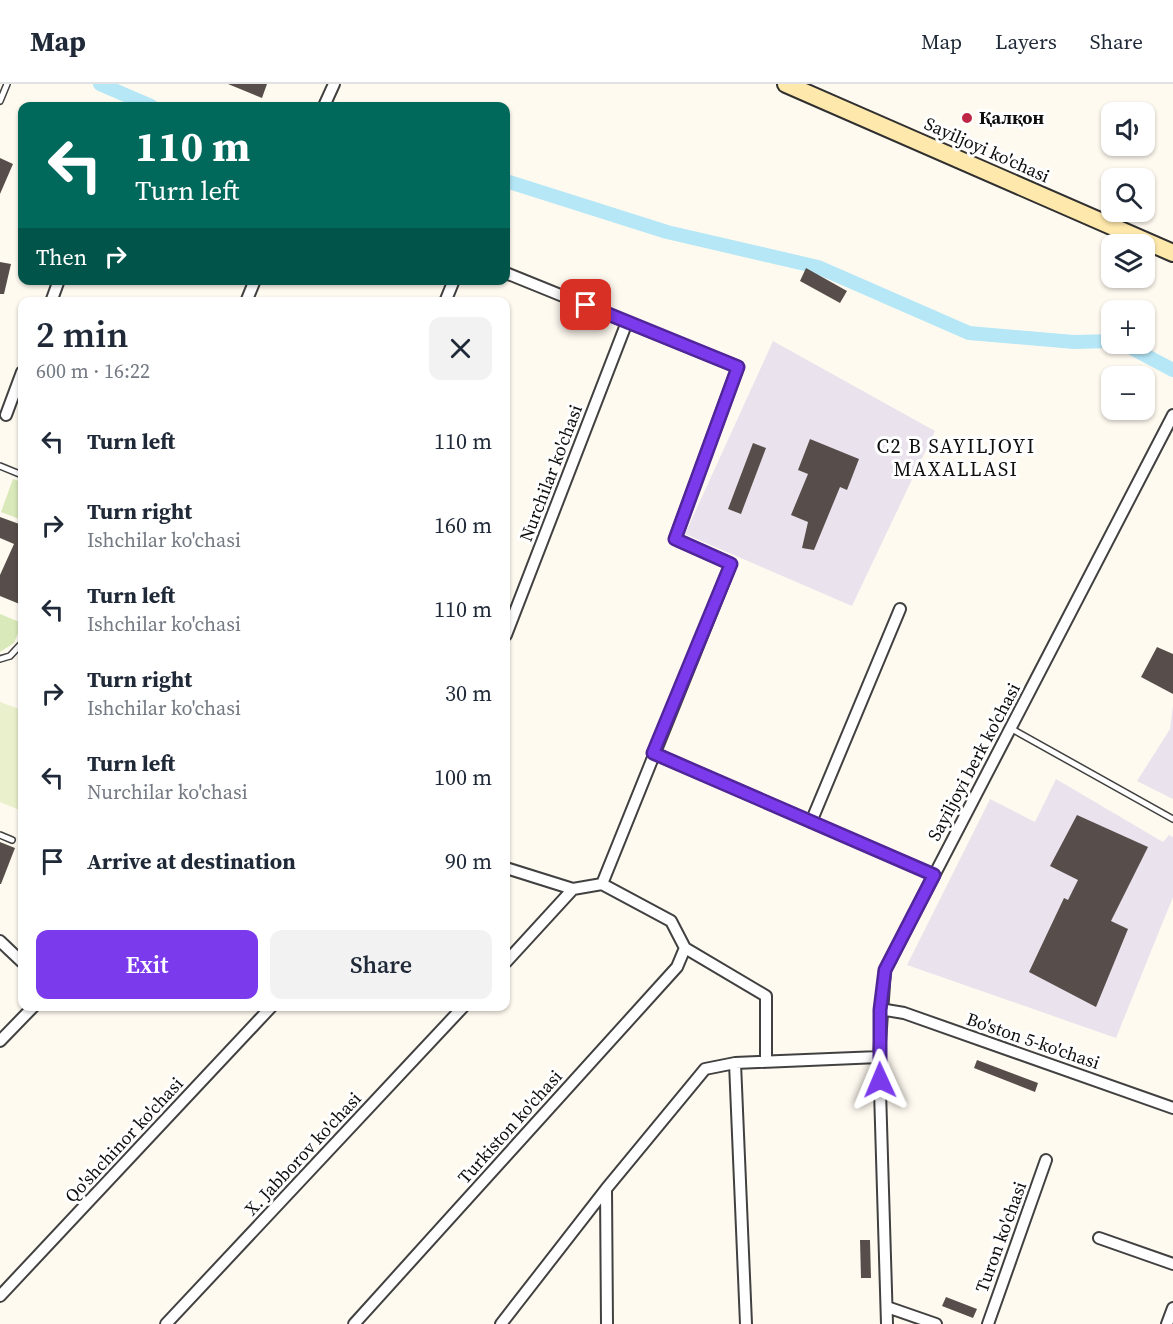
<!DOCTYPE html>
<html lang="en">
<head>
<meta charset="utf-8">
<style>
  :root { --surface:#fff; --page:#f2f2f3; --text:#1f2937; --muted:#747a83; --line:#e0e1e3; --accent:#7c3aed }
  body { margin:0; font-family:"Source Serif 4",serif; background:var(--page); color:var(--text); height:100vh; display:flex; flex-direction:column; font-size:22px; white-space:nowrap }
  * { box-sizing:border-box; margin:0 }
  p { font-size:20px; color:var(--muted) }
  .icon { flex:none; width:33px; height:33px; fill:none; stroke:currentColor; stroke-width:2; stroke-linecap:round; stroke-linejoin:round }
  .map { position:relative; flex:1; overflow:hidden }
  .details { position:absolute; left:18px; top:213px; width:492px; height:714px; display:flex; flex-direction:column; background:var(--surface); border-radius:12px; box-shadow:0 2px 4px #0004 }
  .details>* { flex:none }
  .hud { position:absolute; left:18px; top:18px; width:492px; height:183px; border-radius:12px; box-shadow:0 2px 4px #0004; background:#00695c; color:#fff; overflow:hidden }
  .fabs { position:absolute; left:1101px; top:18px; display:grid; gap:12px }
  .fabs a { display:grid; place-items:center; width:54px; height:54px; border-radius:12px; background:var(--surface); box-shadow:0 2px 4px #0004; font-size:30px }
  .pin { position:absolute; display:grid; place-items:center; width:51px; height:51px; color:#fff; margin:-26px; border-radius:12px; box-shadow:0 3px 9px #0006 }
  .me { position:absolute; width:66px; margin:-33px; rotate:359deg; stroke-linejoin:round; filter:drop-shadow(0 0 4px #0008) }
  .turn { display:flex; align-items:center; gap:21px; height:126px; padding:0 18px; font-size:27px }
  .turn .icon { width:78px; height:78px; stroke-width:2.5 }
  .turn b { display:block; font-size:42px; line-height:51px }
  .then { display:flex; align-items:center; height:57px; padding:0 18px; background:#0003; gap:12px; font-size:22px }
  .round { display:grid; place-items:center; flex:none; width:63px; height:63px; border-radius:12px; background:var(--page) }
  .headline { display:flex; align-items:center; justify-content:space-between; height:102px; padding:0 18px }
  h1 { font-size:36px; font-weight:600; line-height:45px }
  .action { display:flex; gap:12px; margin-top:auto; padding:12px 18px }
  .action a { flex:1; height:69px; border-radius:12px; background:var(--accent); color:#fff; font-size:24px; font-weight:600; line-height:69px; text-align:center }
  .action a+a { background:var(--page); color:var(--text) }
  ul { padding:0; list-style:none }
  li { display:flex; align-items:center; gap:18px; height:84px; padding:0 18px }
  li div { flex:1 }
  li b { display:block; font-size:22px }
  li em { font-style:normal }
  header { display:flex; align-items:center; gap:36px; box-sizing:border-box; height:84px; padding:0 30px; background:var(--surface); border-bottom:2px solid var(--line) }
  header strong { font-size:28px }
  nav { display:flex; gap:33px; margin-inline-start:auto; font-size:21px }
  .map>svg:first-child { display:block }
</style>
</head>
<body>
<header>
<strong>Map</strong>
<nav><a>Map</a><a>Layers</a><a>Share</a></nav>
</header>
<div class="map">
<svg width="1173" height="1240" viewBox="0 0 1173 1240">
  <rect width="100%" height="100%" fill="#fffaf0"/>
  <path fill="#eae3ed" d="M773 257 935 347 852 522 685 450Z
    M1173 621V715L1137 697 1170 645Z
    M1056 695 1163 758 1169 751 1173 753V813L1116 954 907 881 990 715 1035 738Z"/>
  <path fill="#d9e9ba" d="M13 395 22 398V436L1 428Z
    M0 530 22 539 14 559 0 568Z"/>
  <path fill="#e9f0cb" d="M0 618 22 626V727L0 718Z"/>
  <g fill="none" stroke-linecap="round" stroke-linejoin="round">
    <path stroke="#b5e7f6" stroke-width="14" d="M100 0 151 22
      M506 97 667 148 818 183 969 249 1074 258 1112 257
      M1124 260 1173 286"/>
  </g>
  <path fill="#574e4b" d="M228 0H267L262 14Z
    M0 74 13 80 0 110Z
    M0 178 11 180 4 210H0Z
    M806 184 847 207 840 219 800 197Z
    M810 355 859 375 847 406 840 403 814 466 802 464 808 438 791 431 808 390 798 386Z
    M753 359 766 364 741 430 728 425Z
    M0 433 22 441V439V521L0 512V491L14 460 0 454Z
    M1157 563 1173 570V610L1141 593Z
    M1077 731 1148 763 1111 837 1128 845 1096 923 1029 888 1064 814 1068 816 1078 796 1050 782Z
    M0 758 15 764 1 800H0Z
    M977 976 1038 999 1035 1008 974 984Z
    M860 1156H870L871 1194H861Z
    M946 1213 977 1225 973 1234 942 1222Z"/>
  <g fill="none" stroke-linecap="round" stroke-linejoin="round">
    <g stroke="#414141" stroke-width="8">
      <path id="service" d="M0 17 7 0
        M0 382 22 391
        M0 575 10 572 22 559
        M1010 644 1173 735
        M0 751 12 756"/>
    </g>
    <g stroke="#414141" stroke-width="14">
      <path id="minor" d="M324 22 334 0
        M506 189 738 283 675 455 731 480 602 800
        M51 218 59 196
        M246 218 255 196
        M445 218 454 196
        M6 331 22 288
        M506 551 627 238
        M653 669 934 791
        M811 738 900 525
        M506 784 573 805 602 800 671 837 685 864 766 912V978
        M0 857 22 878
        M506 878 573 805
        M880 925 904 929 1173 1024
        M0 957 34 922
        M735 979 746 1240
        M1099 1154 1173 1180
        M0 1212 272 922
        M887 1223 936 1240
        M166 1240 464 922
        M354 1240 677 883 685 864
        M501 1240 606 1105
        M607 1240 606 1105 705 985 735 979 879 973
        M887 1240 879 973 885 886 1173 331
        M988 1240 1046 1076
        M1167 1240 1173 1224"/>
    </g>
    <g stroke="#303030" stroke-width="20">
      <path id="secondary" d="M786 0 1173 169"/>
    </g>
    <use href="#service" stroke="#fff" stroke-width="5"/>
    <use href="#minor" stroke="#fff" stroke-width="10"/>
    <use href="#secondary" stroke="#fee8ac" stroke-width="16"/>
  </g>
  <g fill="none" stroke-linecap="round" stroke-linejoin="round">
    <g stroke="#51269a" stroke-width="15">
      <path id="route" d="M586 221 738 283 675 455 731 480 653 669 934 791 885 886 880 926V996"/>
    </g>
    <use href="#route" stroke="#7c3aed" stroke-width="10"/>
  </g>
  <circle fill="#bd2745" stroke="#fff" stroke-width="2" cx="967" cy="34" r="6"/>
  <g text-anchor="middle" stroke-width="6" stroke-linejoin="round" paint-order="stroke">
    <g font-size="18" font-weight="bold" fill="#0e0e0e" stroke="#fff" text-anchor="start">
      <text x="979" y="40">Қалқон</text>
    </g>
    <g font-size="18" fill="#0e0e0e" stroke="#fff">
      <text transform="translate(987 66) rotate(24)" y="6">Sayiljoyi ko'chasi</text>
      <text transform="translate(551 389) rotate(-69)" y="6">Nurchilar ko'chasi</text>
      <text transform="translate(974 678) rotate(-62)" y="6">Sayiljoyi berk ko'chasi</text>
      <text transform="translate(1033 957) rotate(19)" y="6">Bo'ston 5-ko'chasi</text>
      <text transform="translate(510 1043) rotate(-48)" y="6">Turkiston ko'chasi</text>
      <text transform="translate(124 1056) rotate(-47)" y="6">Qo'shchinor ko'chasi</text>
      <text transform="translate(303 1070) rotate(-47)" y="6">X. Jabborov ko'chasi</text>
      <text transform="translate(1001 1153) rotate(-70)" y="6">Turon ko'chasi</text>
    </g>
    <g font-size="20" letter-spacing="1.5" fill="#0e0e0e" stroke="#fff">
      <text x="956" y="369">C2 B SAYILJOYI<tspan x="956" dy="23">MAXALLASI</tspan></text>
    </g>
  </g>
</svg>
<div class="fabs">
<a><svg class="icon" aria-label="sound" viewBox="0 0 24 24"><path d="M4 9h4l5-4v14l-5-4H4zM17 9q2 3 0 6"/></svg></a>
<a><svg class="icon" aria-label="search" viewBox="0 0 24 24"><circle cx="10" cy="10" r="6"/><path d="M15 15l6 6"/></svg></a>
<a><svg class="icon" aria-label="layers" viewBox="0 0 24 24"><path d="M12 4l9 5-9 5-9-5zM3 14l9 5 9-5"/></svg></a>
<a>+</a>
<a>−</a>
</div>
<div class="pin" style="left:586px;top:221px;background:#d93025"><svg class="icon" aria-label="arrive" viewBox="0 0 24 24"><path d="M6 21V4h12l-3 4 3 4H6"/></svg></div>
<svg class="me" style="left:880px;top:996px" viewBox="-20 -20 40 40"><path d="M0-17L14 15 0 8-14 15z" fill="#7c3aed" stroke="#fff" stroke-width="4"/></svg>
<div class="hud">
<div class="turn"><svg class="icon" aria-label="left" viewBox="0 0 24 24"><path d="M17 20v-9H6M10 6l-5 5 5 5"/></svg><div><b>110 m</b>Turn left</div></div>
<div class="then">Then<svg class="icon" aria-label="right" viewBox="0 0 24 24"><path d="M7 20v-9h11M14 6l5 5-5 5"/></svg></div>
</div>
<section class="details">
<div class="headline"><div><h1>2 min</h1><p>600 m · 16:22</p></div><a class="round"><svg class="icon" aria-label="close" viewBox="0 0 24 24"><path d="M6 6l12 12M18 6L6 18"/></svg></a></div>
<ul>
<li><svg class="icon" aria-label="left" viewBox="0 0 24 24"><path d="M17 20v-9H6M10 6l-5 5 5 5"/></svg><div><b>Turn left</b></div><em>110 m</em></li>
<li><svg class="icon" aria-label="right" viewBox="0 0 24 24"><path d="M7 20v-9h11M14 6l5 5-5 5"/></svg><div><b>Turn right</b><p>Ishchilar ko'chasi</p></div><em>160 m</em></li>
<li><svg class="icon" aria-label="left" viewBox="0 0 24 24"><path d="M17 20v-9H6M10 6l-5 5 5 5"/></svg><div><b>Turn left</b><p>Ishchilar ko'chasi</p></div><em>110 m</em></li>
<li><svg class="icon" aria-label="right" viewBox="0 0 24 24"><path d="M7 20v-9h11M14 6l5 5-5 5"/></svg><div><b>Turn right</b><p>Ishchilar ko'chasi</p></div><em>30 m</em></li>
<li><svg class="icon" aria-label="left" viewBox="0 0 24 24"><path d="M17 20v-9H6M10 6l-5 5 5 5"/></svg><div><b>Turn left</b><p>Nurchilar ko'chasi</p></div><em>100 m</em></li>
<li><svg class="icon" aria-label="arrive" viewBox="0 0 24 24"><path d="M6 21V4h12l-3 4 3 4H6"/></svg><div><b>Arrive at destination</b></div><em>90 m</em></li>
</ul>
<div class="action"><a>Exit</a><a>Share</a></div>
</section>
</div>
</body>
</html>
